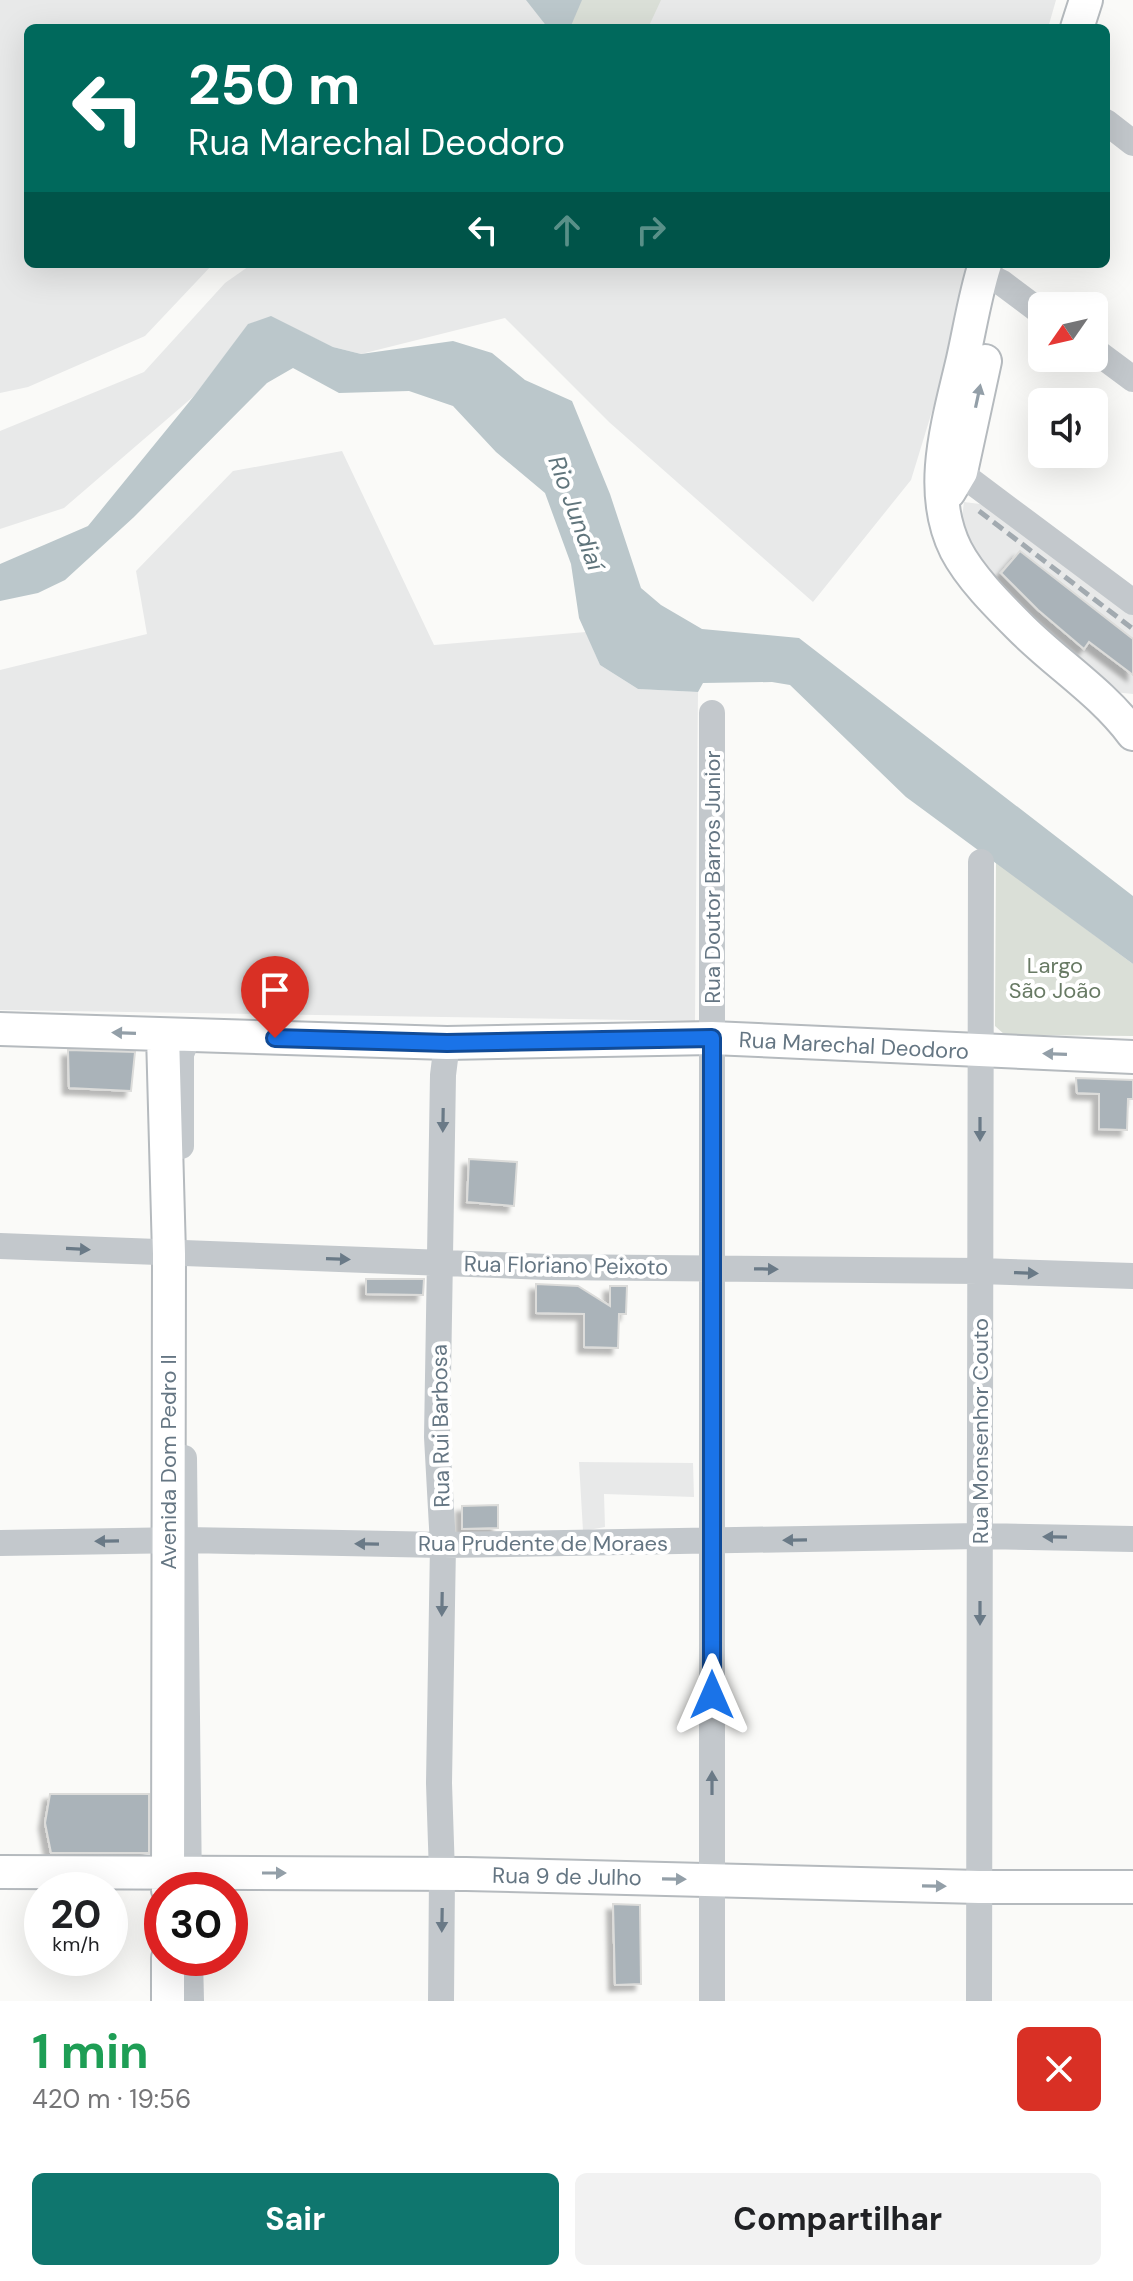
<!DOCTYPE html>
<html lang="pt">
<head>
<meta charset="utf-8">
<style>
  :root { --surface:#fff; --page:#f2f2f2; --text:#202124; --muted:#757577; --accent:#0f766e }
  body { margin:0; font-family:"DM Sans",sans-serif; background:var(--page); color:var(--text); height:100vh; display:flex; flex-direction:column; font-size:30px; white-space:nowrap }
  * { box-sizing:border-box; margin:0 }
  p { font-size:26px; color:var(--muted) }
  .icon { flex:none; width:44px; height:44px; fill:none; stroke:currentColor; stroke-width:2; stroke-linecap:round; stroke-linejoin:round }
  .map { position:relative; height:2001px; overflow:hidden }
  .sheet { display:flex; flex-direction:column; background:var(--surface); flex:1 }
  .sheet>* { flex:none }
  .guide { position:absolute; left:24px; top:24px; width:1086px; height:244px; border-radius:12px; box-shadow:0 8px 32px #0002; background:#00695c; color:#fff; overflow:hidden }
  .needle { width:52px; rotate:236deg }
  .fabs { position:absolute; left:1028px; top:292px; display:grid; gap:16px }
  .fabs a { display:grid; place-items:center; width:80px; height:80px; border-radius:12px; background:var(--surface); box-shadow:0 8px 32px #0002; font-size:40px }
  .speed { position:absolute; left:24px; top:1872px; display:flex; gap:16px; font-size:40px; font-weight:700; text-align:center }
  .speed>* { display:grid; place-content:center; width:104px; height:104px; border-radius:50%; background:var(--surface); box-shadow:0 8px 32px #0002; line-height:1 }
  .speed small { font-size:20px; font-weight:400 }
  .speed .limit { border:12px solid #d22; background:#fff; color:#111 }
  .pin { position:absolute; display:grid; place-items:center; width:68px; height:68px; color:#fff; margin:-82px -34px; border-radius:50% 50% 50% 0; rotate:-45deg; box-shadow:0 0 8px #0007 }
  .pin .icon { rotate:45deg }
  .me { position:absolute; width:88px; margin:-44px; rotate:0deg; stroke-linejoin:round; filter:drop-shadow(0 0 6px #0008) }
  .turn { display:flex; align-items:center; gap:28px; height:168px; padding:0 32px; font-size:36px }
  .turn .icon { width:104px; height:104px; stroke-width:2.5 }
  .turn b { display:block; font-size:56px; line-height:68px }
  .lanes { display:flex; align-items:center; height:76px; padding:0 32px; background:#0003; justify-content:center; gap:40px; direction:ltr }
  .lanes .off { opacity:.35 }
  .round { display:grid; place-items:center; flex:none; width:84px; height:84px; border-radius:12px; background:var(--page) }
  .summary { display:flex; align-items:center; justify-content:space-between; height:136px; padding:0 32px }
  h1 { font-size:48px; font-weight:700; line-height:60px; color:#1e9e55 }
  .cta { display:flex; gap:16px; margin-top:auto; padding:16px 32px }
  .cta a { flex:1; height:92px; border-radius:12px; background:var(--accent); color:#fff; font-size:32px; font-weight:700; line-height:92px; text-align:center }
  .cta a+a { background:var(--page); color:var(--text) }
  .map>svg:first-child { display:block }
</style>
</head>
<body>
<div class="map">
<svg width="1133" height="2001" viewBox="0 0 1133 2001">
  <defs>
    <filter id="shadow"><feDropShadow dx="-6" dy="6" stdDeviation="2" flood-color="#0004"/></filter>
  </defs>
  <rect width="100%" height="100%" fill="#fafaf8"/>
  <path fill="#e8e9e9" d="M0 0H1056L1048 28H28V264H213L145 336 28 387 0 393Z
    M252 264H977L911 480 813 602 609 422 505 318 361 354 333 347 271 317 249 324 194 396 64 508 0 529V431L144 372 225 283Z
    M342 451 434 645 586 632 600 665 638 689 698 692 695 1021 0 1010V670L147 634 136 571 233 471Z
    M964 502 980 504 1029 531 1133 610V694L1114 692 1022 612 973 555 961 525Z
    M579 1462 693 1463 694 1497 604 1494 605 1527 583 1531Z"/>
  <path fill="#dadfd7" d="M541 0H661L648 28H577Z
    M996 862 1133 964V1036L1005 1035 995 1026Z"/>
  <path fill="#bbc7cb" d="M526 0H582L570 28H548Z
    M271 316 333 347 361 354 453 341 492 353 525 380 572 401 610 494 641 588 661 605 702 629 799 638 1133 896V964L906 797 790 685 772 682 703 683 698 692 638 689 600 665 579 618 571 564 545 493 496 452 453 406 409 391 339 393 293 368 267 383 134 517 65 580 38 593 0 601V564L88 526 194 396 248 324Z"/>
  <path fill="#aab3b9" stroke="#dcdcda" stroke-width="2" filter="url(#shadow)" d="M1020 551 1133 639V675L1089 642 1084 649 1038 610 1001 573Z
    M68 1050 135 1052 131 1091 69 1088Z
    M1076 1078 1133 1080V1099H1128L1127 1130 1099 1129V1094L1077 1093Z
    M469 1159 517 1162 514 1206 467 1202Z
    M366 1279H424L423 1295 366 1294Z
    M536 1284 578 1286 610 1306V1286H627L626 1314H619L618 1348 584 1347V1314L536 1313Z
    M498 1505V1528L462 1529V1506Z
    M50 1794H149V1853H51L45 1823Z
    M613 1904 640 1905 641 1984 615 1985Z"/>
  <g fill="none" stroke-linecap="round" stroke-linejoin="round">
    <g stroke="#b5babe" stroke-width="36">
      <path id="major" d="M1077 28 1086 0
        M985 264C975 295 970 328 963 359 949 420 926 490 956 550 970 577 997 604 1018 625 1055 663 1101 691 1133 734
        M949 492 961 472 985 361
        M0 1029 447 1043 712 1038 1133 1057
        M163 1035 169 1254 168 1890
        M0 1872 466 1874 979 1887H1133
        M168 1958V2001"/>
    </g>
    <path stroke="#c3c8cc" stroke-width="26" d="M1106 122 1133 143
      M982 273 1002 283 1042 313
      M1094 350 1133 379
      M951 459 971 481 1133 602
      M712 713V2001
      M181 1146V1054L189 1035
      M0 1246 547 1267 979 1271 1133 1276
      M184 1458 189 1890
      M0 1543 185 1540 443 1545 980 1536 1133 1539
      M190 1958 191 2001
      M441 2001 442 1874 439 1783 443 1545 437 1437 443 1075 447 1043
      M979 2001 981 862"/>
    <use href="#major" stroke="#fff" stroke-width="32"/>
    <path stroke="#a2aab0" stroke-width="5" stroke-dasharray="12 6" stroke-linecap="butt" d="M979 511 1133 629"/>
  </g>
  <defs><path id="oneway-solid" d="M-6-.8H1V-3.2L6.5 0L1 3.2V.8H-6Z" transform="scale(2)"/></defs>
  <g fill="#939fa8">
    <use href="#oneway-solid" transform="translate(978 396) rotate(-78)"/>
    <use href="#oneway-solid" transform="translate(124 1033) rotate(-178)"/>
    <use href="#oneway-solid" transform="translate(1055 1054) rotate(-178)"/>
    <use href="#oneway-solid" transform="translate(274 1873)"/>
    <use href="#oneway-solid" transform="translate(674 1879) rotate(1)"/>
    <use href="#oneway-solid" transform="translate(934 1886) rotate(1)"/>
  </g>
  <g fill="#6a7a87">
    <use href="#oneway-solid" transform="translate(443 1120) rotate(91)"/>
    <use href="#oneway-solid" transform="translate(980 1129) rotate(90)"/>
    <use href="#oneway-solid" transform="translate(78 1249) rotate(3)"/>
    <use href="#oneway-solid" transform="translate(338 1259) rotate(2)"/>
    <use href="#oneway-solid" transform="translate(766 1269) rotate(1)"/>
    <use href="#oneway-solid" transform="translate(1026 1273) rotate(2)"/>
    <use href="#oneway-solid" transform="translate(1055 1537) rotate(-179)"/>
    <use href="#oneway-solid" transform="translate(795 1540) rotate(179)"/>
    <use href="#oneway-solid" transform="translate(107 1541) rotate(179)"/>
    <use href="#oneway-solid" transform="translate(367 1544) rotate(-179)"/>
    <use href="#oneway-solid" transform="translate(442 1604) rotate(91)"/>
    <use href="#oneway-solid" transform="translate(980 1613) rotate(90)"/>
    <use href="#oneway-solid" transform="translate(712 1783) rotate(-90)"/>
    <use href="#oneway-solid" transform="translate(442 1920) rotate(91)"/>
  </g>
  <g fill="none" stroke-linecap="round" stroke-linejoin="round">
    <g stroke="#114b97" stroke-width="20">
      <path id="route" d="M275 1038 447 1043 712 1038V1695"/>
    </g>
    <use href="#route" stroke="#1a73e8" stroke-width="14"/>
  </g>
  <g text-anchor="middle" stroke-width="8" stroke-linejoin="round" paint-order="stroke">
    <g font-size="22" fill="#657683" stroke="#fff">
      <text transform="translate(712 877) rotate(-90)" y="8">Rua Doutor Barros Junior</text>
      <text transform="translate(854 1045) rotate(3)" y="8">Rua Marechal Deodoro</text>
      <text transform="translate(566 1265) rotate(1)" y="8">Rua Floriano Peixoto</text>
      <text transform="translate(440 1426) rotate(-91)" y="8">Rua Rui Barbosa</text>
      <text transform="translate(980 1431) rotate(-90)" y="8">Rua Monsenhor Couto</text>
      <text transform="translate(168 1462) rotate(-90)" y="8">Avenida Dom Pedro II</text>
      <text x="543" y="1551">Rua Prudente de Moraes</text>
      <text transform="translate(567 1876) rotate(1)" y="8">Rua 9 de Julho</text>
    </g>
    <g font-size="22" fill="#687a64" stroke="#fff">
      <text x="1055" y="973">Largo<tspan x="1055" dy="25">São João</tspan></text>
    </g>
    <g font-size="24" font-style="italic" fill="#60757c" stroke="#fff">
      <text transform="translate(576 513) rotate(70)" y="8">Rio Jundiaí</text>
    </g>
  </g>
</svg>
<div class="fabs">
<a><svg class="needle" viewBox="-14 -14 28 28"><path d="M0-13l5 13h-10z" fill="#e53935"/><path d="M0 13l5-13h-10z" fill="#757577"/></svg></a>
<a><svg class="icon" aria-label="sound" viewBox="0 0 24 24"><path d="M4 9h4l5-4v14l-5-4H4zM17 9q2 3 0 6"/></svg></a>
</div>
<div class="speed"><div>20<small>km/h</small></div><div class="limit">30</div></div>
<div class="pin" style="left:275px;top:1038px;background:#d93025"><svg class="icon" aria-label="arrive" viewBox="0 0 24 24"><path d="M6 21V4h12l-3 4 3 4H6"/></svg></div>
<svg class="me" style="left:712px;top:1695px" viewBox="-20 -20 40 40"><path d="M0-17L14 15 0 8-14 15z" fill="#1a73e8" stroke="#fff" stroke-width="4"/></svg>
<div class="guide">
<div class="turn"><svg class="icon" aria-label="left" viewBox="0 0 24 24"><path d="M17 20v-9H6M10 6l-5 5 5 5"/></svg><div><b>250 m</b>Rua Marechal Deodoro</div></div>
<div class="lanes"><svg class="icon" aria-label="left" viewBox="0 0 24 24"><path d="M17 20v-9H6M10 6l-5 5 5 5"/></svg><svg class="icon off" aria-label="ahead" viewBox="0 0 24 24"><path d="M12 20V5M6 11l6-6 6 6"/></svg><svg class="icon off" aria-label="right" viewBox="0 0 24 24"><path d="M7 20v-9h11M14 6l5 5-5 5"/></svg></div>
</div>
</div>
<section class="sheet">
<div class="summary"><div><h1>1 min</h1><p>420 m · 19:56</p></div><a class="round" style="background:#d93025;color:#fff"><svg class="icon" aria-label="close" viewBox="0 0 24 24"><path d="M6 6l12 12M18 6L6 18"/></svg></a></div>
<div class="cta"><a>Sair</a><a>Compartilhar</a></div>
</section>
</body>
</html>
